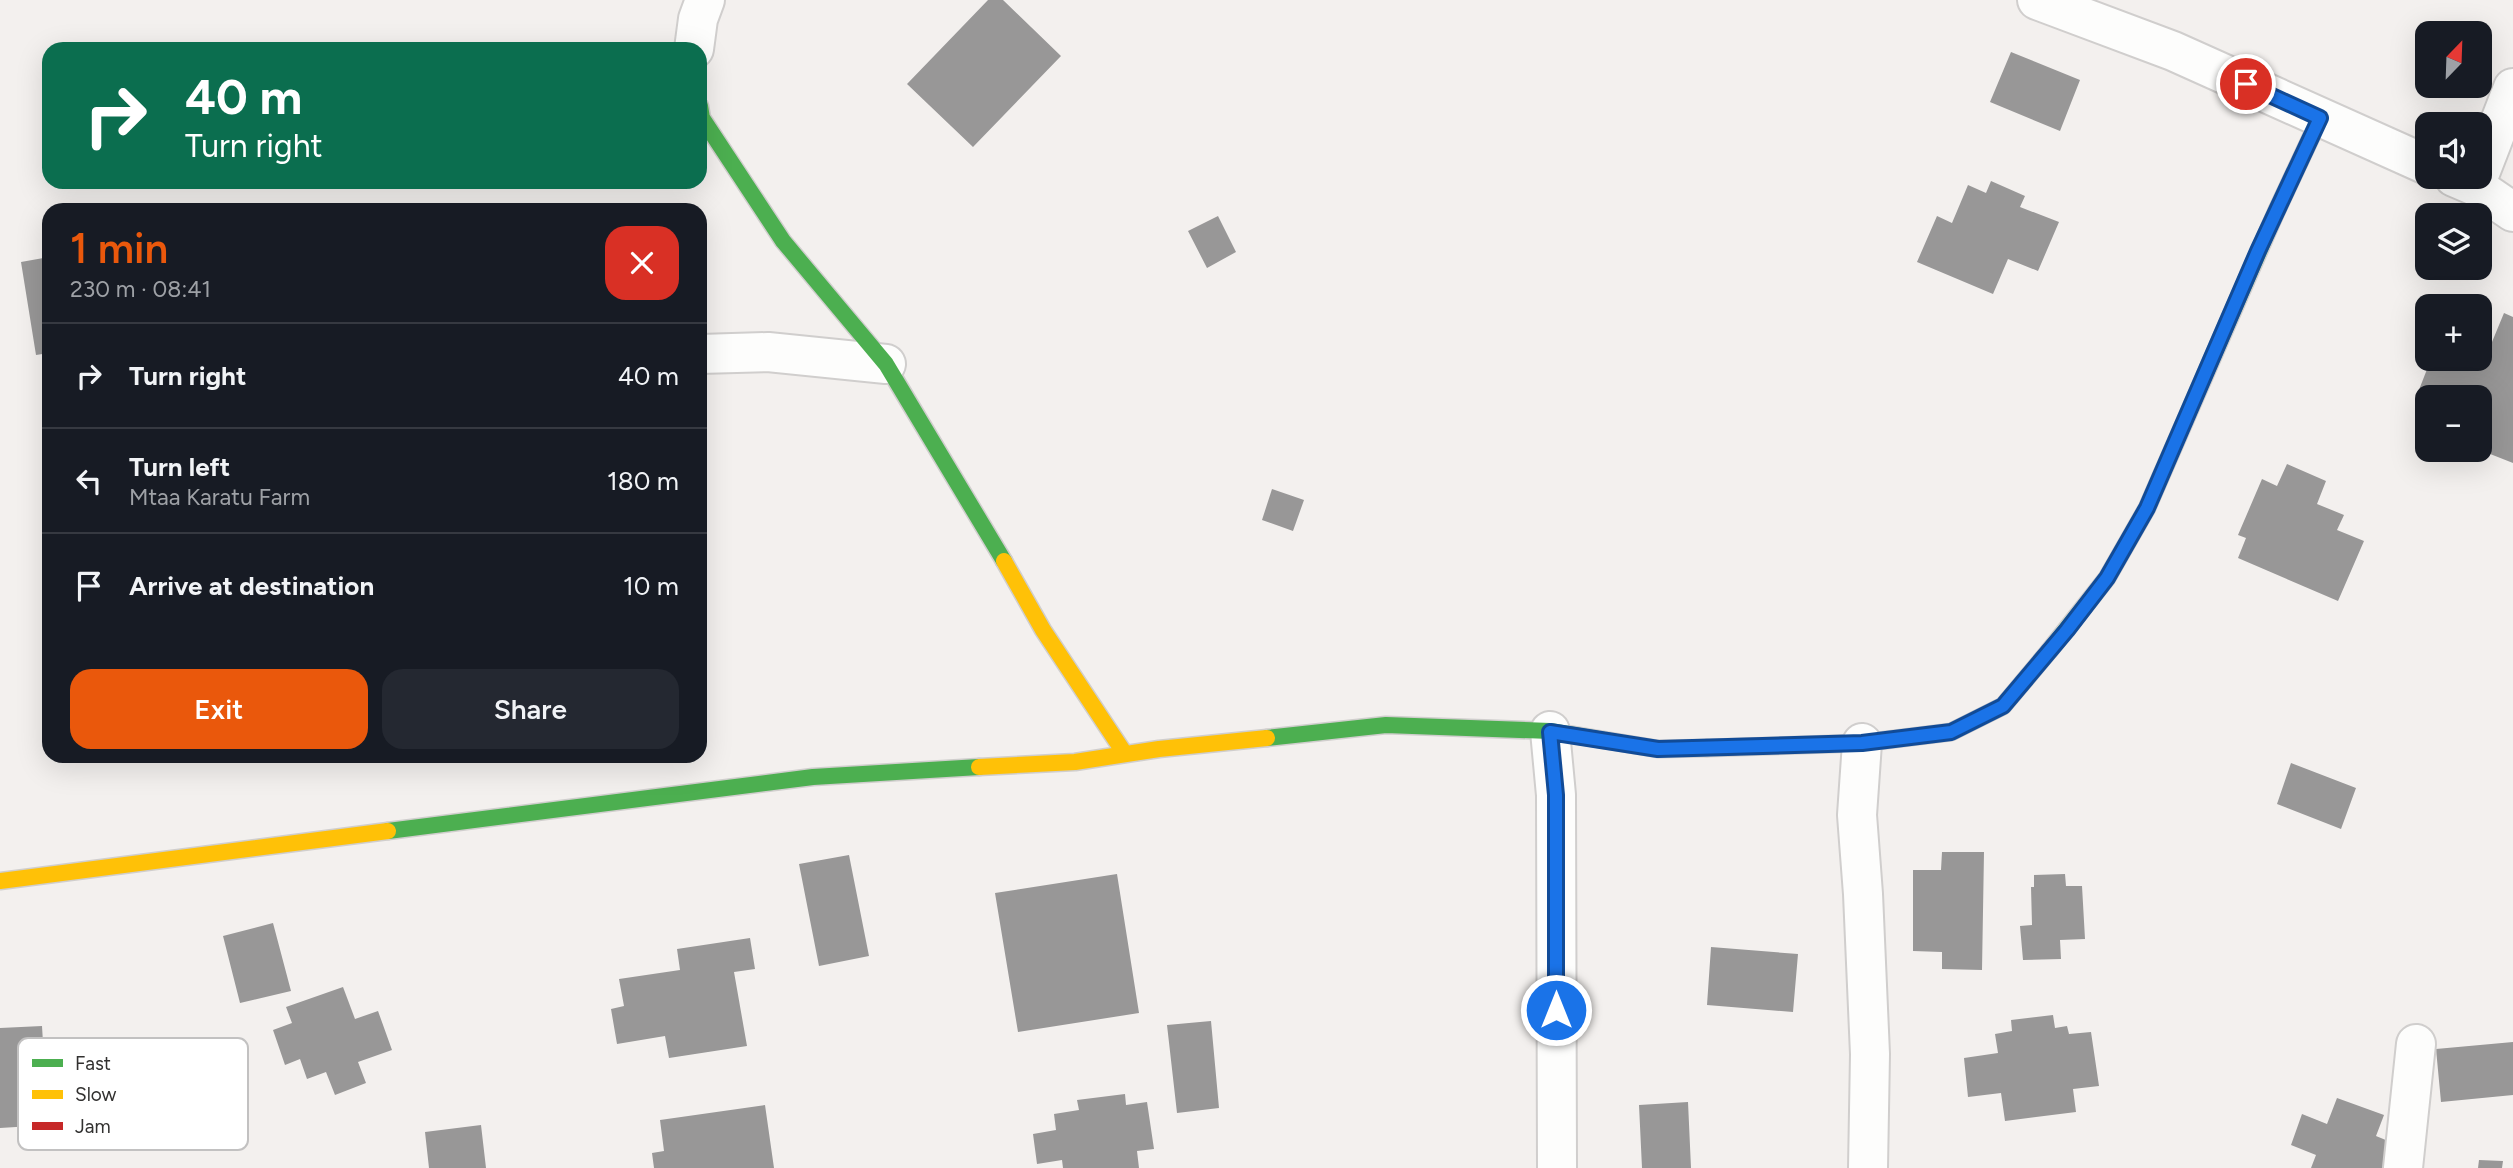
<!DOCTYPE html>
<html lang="en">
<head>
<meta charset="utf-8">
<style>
  :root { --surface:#171b24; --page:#242831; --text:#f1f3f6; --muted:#9ea1a6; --line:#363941; --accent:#ea580c }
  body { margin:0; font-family:Figtree,sans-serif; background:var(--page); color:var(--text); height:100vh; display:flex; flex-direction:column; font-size:26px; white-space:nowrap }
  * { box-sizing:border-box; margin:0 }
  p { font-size:23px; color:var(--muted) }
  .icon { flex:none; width:38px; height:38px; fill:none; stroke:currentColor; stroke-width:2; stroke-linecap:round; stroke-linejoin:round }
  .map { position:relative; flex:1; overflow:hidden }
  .side { position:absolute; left:42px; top:203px; width:665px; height:560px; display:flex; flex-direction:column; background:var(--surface); border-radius:21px; box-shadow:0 7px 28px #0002 }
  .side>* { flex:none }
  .guide { position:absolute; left:42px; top:42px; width:665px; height:147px; border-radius:21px; box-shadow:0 7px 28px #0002; background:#0b6e4f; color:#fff; overflow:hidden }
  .needle { width:46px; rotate:23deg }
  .buttons { position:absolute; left:2415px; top:21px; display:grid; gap:14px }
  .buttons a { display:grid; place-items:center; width:77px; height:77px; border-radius:14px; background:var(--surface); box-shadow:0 7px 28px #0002; font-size:35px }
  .pin { position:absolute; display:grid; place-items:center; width:60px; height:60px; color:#fff; margin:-30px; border:4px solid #fff; border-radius:50%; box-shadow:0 2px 7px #0007 }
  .me { position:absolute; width:77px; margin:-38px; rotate:0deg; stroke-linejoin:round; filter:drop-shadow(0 0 5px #0008) }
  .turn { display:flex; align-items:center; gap:24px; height:147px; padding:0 28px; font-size:32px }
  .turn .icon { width:91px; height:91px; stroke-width:2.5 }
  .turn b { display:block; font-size:49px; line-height:60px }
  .round { display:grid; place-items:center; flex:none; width:74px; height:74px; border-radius:21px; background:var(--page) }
  .head { display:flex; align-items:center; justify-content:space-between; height:119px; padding:0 28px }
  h1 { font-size:42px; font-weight:600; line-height:52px; color:var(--accent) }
  .button { display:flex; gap:14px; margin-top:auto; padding:14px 28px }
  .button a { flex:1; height:80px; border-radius:21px; background:var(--accent); color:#fff; font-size:28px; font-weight:600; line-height:80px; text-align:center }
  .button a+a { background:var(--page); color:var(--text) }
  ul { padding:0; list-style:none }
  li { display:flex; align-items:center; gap:21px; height:105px; padding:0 28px; border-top:2px solid var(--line) }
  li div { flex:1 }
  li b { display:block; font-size:26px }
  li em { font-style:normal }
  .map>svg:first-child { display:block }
</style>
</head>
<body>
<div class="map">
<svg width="2513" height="1168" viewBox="0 0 2513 1168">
  <rect width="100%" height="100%" fill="#f3f0ee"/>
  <path fill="#989797" d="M988 0H1003L1061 56 973 147 907 84Z
    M2011 52 2080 80 2060 131 1990 102Z
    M1991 181 2025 196 2020 207 2059 222 2038 271 2008 259 1993 294 1917 262 1937 216 1952 223 1968 185 1986 193Z
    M1218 216 1236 252 1207 268 1188 231Z
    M49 257V353L36 355 21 262Z
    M2504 313 2513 317V463L2480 450V397L2427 399 2417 395 2431 359H2480V337L2492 342Z
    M2287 464 2326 481 2317 504 2344 515 2337 530 2364 541 2338 601 2238 558 2246 538 2238 535 2262 479 2277 486Z
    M1272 489 1304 500 1293 531 1262 520Z
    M2291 763 2356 788 2341 829 2277 804Z
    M1942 852H1984L1982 970 1942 969V952L1913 951V870H1941Z
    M849 855 869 956 819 966 799 864Z
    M1117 874 1139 1013 1018 1032 995 893Z
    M2065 874 2066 886H2082L2085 939 2060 940 2061 959 2023 960 2020 926 2032 925 2031 887H2034V875Z
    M273 923 291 991 240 1003 223 936Z
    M750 938 755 969 734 972 747 1046 669 1058 665 1036 617 1044 611 1009 624 1006 619 979 680 970 677 949Z
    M1711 947 1798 954 1793 1012 1707 1005Z
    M343 987 355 1019 378 1011 392 1050 358 1062 366 1083 335 1095 326 1072 307 1079 300 1059 285 1065 273 1030 292 1023 286 1007Z
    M2053 1015 2055 1028 2067 1026 2069 1034 2091 1032 2099 1086 2073 1089 2076 1112 2005 1121 2001 1093 1968 1097 1964 1058 1998 1053 1995 1034 2012 1031 2011 1020Z
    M1211 1021 1219 1108 1177 1113 1167 1025Z
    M42 1026 48 1125 0 1128V1028Z
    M2513 1042V1095L2441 1102 2436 1049Z
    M1125 1094 1126 1105 1147 1102 1154 1149 1137 1151 1139 1168H1063L1062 1160 1037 1164 1033 1134 1056 1130 1054 1114 1079 1110 1077 1100Z
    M2337 1098 2384 1115 2376 1136 2393 1143 2383 1168H2311L2316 1155 2291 1145 2302 1114 2327 1124Z
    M1688 1102 1691 1168H1642L1639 1105Z
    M765 1105 774 1168H654L652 1153 664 1151 660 1120Z
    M481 1125 486 1168H429L425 1132Z
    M2479 1160 2503 1161 2502 1168H2478Z"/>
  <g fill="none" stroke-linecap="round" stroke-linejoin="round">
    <g stroke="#d0cecd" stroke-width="42">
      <path id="street" d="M2037 0 2173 51 2427 165
        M694 49 698 19 705 0
        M2480 173 2513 88
        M2454 177 2475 186 2513 212
        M700 354 768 352 886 364
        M1550 731 1556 795 1557 1168
        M1862 743 1857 815 1863 894 1870 1054 1868 1168
        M2403 1168 2416 1044"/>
    </g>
    <g stroke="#d0cecd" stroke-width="19">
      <path id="fast" d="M700 106 702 118 783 241 886 364 1004 561
        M2049 651 2107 578 2147 508 2277 210
        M1267 738 1386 725 1550 731 1658 749 1707 748
        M388 831 813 777 979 767"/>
    </g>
    <g stroke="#d0cecd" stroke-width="19">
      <path id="slow" d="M2277 210 2320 118
        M1004 561 1043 630 1125 754
        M979 767 1075 762 1159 749 1267 738
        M0 881 388 831"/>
    </g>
    <g stroke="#d0cecd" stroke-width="19">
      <path id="jam" d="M1707 748 1862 743 1951 732 2003 706 2049 651"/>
    </g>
    <use href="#street" stroke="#fdfdfc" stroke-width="38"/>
    <use href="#fast" stroke="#4caf50" stroke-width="16"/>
    <use href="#slow" stroke="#ffc107" stroke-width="16"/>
    <use href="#jam" stroke="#c62828" stroke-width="16"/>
  </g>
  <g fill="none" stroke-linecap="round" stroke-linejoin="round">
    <g stroke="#114b97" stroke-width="18">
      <path id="route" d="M1556 1010V795L1550 732 1658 749 1862 743 1951 732 2003 706 2067 630 2107 578 2147 508 2258 251 2320 118 2246 84"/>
    </g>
    <use href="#route" stroke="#1a73e8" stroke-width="12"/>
  </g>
  <rect x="18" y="1038" width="230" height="112" rx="10" fill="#fff" stroke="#c2c1c1" stroke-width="2"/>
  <rect x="32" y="1059" width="31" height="8" fill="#4caf50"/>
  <rect x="32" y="1090" width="31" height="9" fill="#ffc107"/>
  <rect x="32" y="1122" width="31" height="8" fill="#c62828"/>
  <g font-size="19" fill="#323130">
    <text x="75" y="1070">Fast</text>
    <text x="75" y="1101">Slow</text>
    <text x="75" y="1133">Jam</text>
  </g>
</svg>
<div class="buttons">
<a><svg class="needle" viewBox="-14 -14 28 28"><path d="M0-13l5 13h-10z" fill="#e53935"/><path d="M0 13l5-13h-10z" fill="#9ea1a6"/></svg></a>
<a><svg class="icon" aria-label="sound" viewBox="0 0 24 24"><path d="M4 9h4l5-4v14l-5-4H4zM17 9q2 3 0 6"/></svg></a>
<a><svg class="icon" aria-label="layers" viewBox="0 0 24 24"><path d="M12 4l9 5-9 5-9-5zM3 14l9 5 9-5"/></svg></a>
<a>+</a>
<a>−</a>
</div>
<div class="pin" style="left:2246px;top:84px;background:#d93025"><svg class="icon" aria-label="arrive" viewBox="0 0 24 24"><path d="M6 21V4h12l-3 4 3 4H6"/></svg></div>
<svg class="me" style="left:1556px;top:1010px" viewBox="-20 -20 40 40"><circle r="17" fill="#1a73e8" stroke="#fff" stroke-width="3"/><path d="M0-11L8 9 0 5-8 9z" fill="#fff"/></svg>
<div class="guide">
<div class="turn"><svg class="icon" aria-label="right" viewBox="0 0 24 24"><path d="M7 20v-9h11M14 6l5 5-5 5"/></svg><div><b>40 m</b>Turn right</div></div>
</div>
<section class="side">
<div class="head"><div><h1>1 min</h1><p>230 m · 08:41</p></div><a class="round" style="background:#d93025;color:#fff"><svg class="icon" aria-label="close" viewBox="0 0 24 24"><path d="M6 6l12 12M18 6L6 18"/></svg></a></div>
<ul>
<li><svg class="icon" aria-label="right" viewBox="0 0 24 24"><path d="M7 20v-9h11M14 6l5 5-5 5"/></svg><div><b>Turn right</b></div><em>40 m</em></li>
<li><svg class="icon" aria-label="left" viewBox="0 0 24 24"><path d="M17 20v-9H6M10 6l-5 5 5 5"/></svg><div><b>Turn left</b><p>Mtaa Karatu Farm</p></div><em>180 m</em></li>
<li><svg class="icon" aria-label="arrive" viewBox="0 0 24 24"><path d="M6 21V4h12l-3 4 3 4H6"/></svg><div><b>Arrive at destination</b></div><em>10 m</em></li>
</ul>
<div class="button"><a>Exit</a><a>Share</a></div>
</section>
</div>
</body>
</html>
